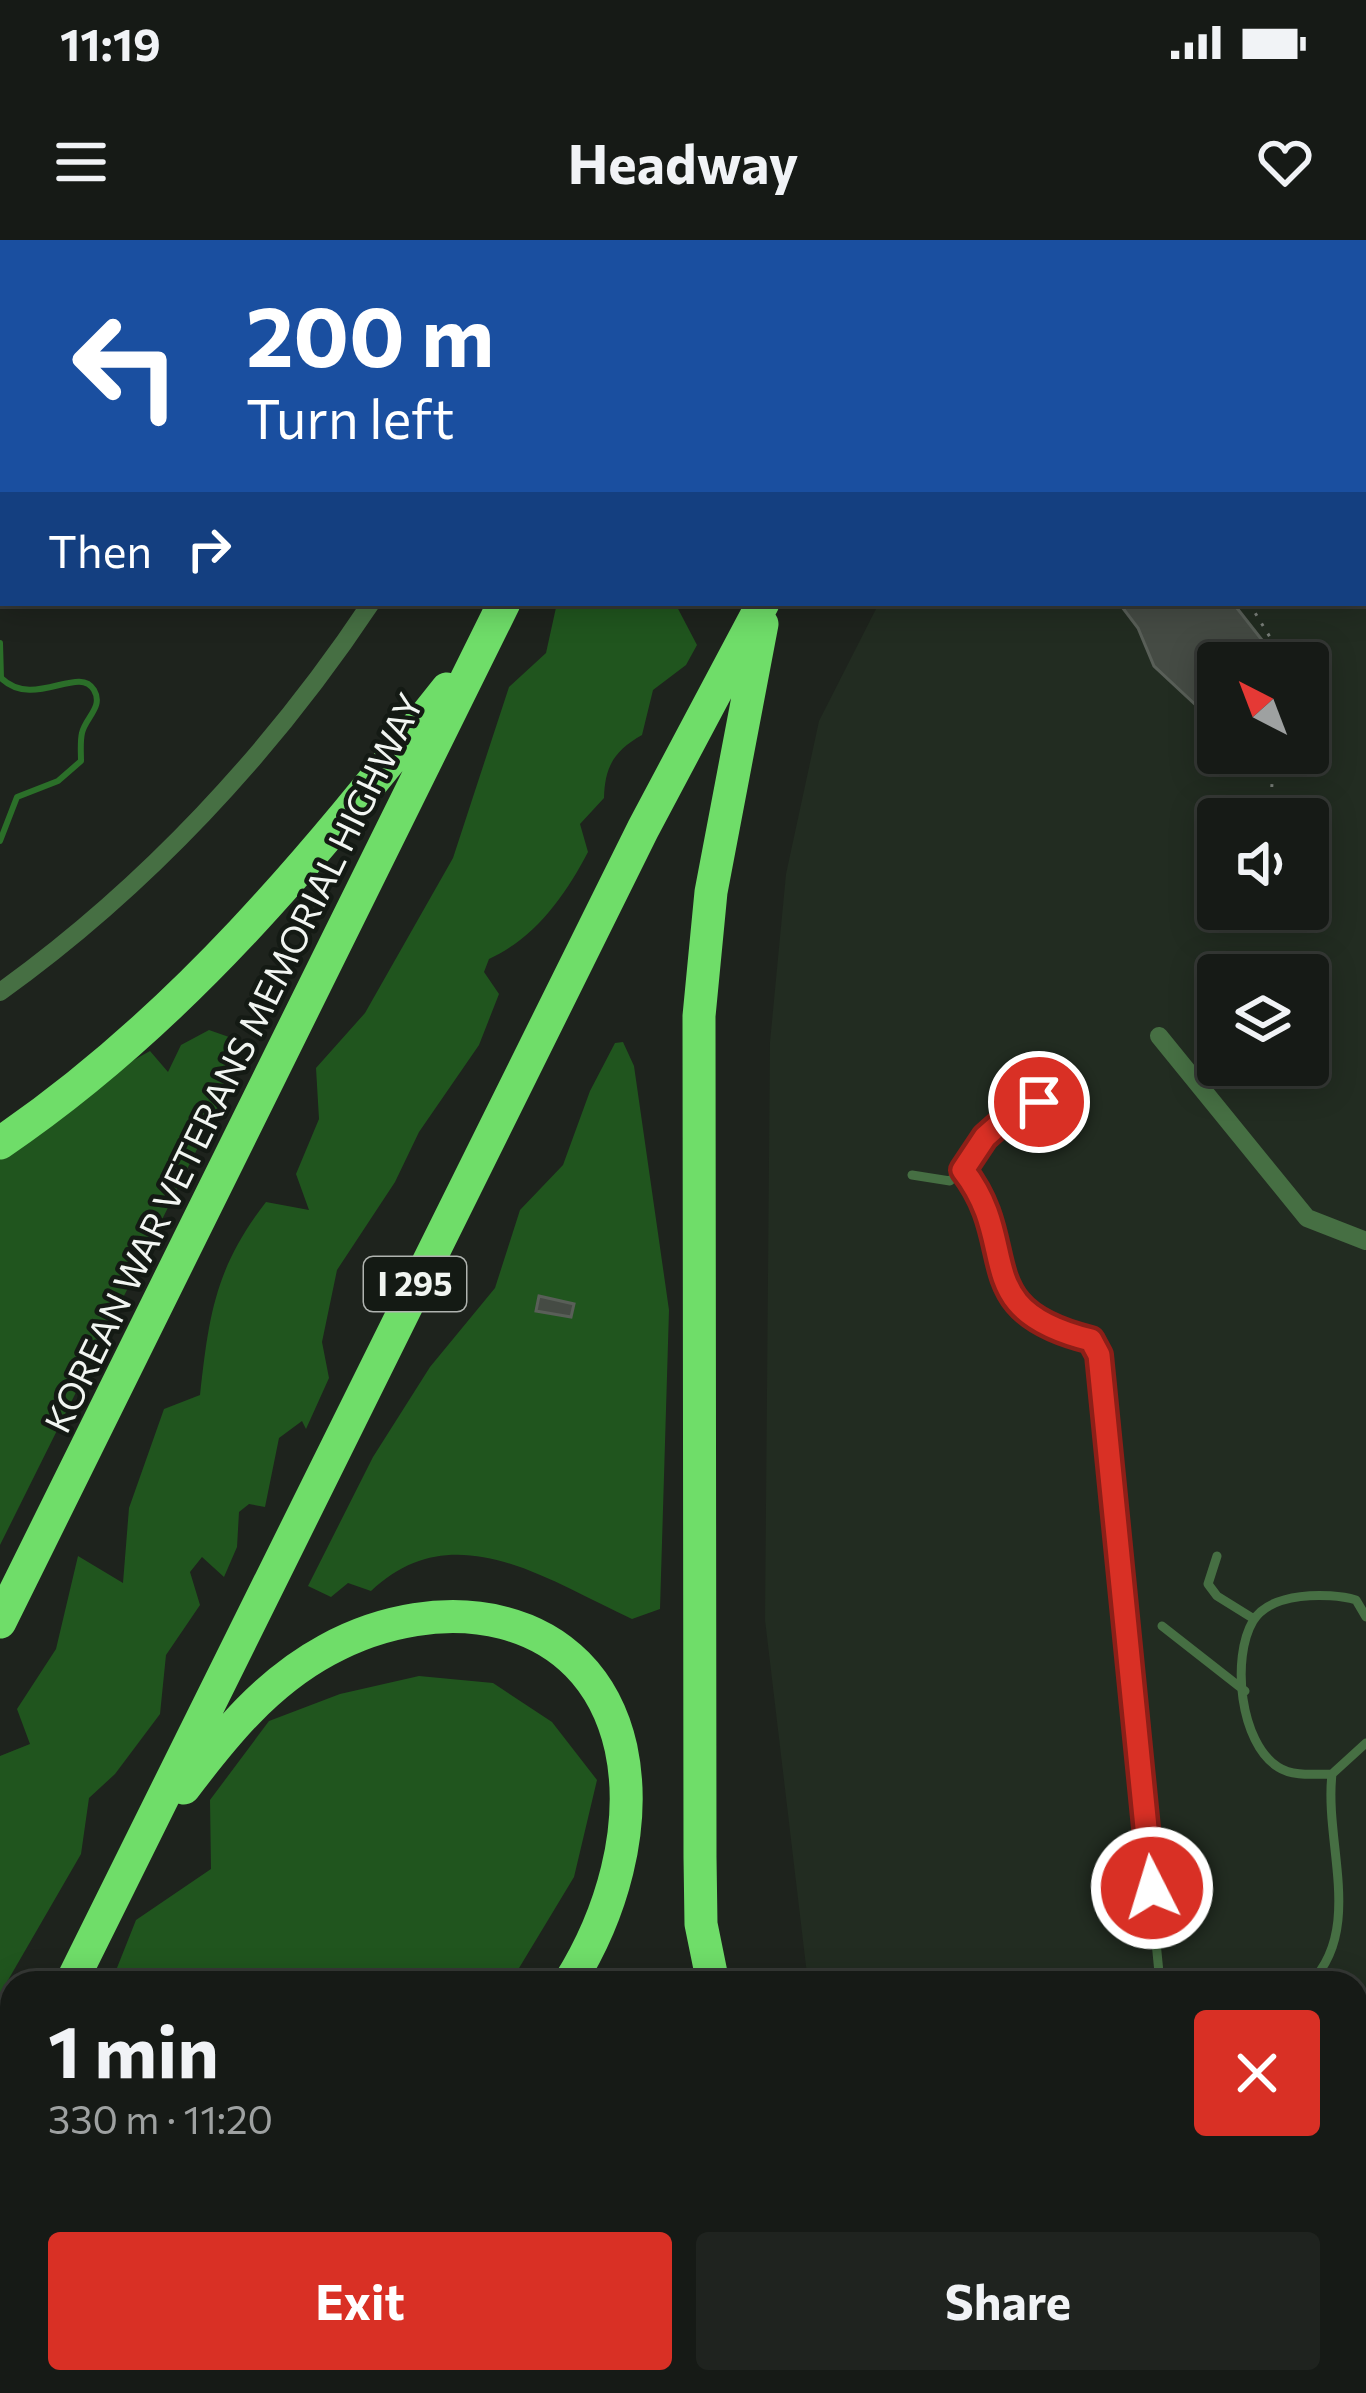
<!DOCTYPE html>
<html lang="en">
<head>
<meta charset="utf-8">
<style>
  :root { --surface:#161a16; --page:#1f231f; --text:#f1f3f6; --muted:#9ea1a1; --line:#353835; --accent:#d93025 }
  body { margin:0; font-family:Commissioner,sans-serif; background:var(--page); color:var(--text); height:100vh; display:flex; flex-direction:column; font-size:45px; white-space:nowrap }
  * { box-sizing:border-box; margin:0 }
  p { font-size:39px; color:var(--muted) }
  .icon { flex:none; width:66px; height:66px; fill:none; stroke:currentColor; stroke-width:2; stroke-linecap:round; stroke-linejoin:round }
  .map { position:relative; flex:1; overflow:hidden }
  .sheet { position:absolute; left:0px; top:1731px; width:1368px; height:423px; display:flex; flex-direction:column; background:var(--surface); border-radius:36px 36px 0 0; box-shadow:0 6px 30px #0003,0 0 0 3px var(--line) }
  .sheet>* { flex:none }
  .hud { position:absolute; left:0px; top:0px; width:1368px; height:366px; box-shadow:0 6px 30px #0003,0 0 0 3px var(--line); background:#1a4fa0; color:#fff; overflow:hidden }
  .needle { width:78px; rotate:318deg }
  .buttons { position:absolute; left:1197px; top:402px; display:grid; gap:24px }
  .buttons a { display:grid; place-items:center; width:132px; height:132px; border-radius:12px; background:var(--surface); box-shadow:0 6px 30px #0003,0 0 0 3px var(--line); font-size:60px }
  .pin { position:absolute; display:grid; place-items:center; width:102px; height:102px; color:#fff; margin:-51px; border:6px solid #fff; border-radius:50%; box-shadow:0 3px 12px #0007 }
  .me { position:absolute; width:132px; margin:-66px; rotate:355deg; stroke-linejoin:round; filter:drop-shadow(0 0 9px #0008) }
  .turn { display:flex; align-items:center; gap:42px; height:252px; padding:0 48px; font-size:54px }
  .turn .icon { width:156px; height:156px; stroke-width:2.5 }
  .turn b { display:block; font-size:84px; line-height:102px }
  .then { display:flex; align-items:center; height:114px; padding:0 48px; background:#0003; gap:24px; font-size:45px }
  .round { display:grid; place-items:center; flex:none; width:126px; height:126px; border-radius:12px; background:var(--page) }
  .headline { display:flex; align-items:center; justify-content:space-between; height:204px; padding:0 48px }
  h1 { font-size:72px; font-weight:700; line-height:90px }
  .action { display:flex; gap:24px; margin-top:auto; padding:24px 48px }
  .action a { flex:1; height:138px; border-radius:12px; background:var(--accent); color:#fff; font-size:48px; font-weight:700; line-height:138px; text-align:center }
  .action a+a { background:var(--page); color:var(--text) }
  .status { display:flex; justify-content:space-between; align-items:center; height:84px; padding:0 60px; background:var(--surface); direction:ltr }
  .status svg { height:33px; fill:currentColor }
  header { display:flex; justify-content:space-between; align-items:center; height:156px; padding:0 48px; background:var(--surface); font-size:54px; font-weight:700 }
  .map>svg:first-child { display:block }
</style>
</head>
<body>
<div class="status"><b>11:19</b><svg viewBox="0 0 49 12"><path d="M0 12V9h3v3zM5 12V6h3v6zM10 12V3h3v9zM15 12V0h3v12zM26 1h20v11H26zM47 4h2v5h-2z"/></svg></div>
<header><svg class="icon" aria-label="menu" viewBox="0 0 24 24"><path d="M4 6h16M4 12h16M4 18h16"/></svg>Headway<svg class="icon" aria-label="heart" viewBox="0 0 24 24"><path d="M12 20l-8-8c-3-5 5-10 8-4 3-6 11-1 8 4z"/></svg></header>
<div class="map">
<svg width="1366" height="2153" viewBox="0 0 1366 2153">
  <rect width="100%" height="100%" fill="#1e231d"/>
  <path fill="#222c21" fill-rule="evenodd" d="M1064 0H1366V1914H1356V1743H808L765 1380 770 802 786 634 819 481 879 363H1365V3ZM1218 423H1308V513H1218ZM1218 579H1308V669H1218ZM1218 735H1308V825H1218Z
    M1366 2054V2153H687L691 2142H1356V2055Z"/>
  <path fill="#20551e" d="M557 363H675L697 405 686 425 653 450 642 495C614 511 605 526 604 558L580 584 588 612C565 656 535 698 489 719L484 732 499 754 479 805 419 892 395 942 337 1030 322 1102 329 1138 306 1189 302 1181 279 1198 265 1267 249 1264 239 1272 237 1307 224 1337 202 1317 190 1332 200 1365 166 1415 160 1474 115 1534 89 1558 81 1614 0 1754V1516L30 1504 17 1469 56 1409 78 1316 123 1343 129 1268 164 1169 200 1155C209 1075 215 1028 266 962L309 970 296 934 319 879 316 828 365 773 453 618 509 447 546 413Z
    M209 790 229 797 227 849 0 1305V913L114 831 150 811 168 832 181 805Z
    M623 802 634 826 669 1070 660 1369 632 1379C548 1341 454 1272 371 1351L348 1343 331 1357 308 1346 373 1217 430 1127 495 1048 520 970 563 925 590 851 615 803Z
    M419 1436 493 1443 552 1482 597 1540 574 1637 510 1743H111L136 1680 211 1629 210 1560 269 1481 340 1454Z
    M12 2011V2142H328L330 2153H0V2030Z"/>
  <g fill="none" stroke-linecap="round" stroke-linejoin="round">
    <path stroke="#2b6f29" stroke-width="6" d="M0 403 1 438C34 470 79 424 94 450 104 467 85 478 82 493 80 501 81 513 81 521L58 541 17 557 0 601"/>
  </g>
  <path fill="#454b44" stroke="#595f58" stroke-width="3" d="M1119 363H1233L1280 423H1218V486L1198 483 1200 469 1154 426 1138 388Z
    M539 1056 574 1064 571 1077 536 1071Z"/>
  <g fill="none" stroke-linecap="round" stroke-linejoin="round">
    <path stroke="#7a7f7a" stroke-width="3" stroke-dasharray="3 9" stroke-linecap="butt" d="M1352 0V3
      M1365 86 1366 88
      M1249 363 1281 415 1296 416 1295 423
      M1271 559 1274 513
      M457 2142 490 2153
      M399 2147 425 2142"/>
    <path stroke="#466f43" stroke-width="9" d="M150 0 154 3
      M395 3 396 0
      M963 930C1023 1007 965 1069 1091 1100L1099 1115 1160 1743
      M912 935 950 941 1011 874 1067 849
      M1217 1316 1208 1344 1217 1356 1254 1379
      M1162 1386 1245 1451
      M1332 1534C1315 1534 1293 1537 1278 1527 1240 1503 1231 1418 1253 1381 1270 1352 1328 1352 1356 1360L1366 1377
      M1310 1743C1364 1689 1324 1603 1332 1534L1366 1503"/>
    <path stroke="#466f43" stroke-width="18" d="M566 3 568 0
      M0 752C145 648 272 512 371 363
      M1159 796 1307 978 1366 1001
      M1356 1867H1366"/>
    <path stroke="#579c53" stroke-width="27" d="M0 1921 12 1923
      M1356 1961H1366
      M1356 1997 1366 1996"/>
    <path stroke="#6fdd69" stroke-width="33" d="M689 3 691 0
      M941 3 943 0
      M0 903C181 780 313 618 447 449
      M0 1382 504 363
      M184 1548C225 1494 266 1443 327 1410 438 1349 589 1366 621 1508 638 1588 611 1676 569 1743
      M71 1743 643 589 763 363
      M713 1743 701 1684 700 1617 699 776 711 652 762 384
      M0 1882 12 1859
      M366 2142 371 2153
      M616 2153 623 2142"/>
    <path stroke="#579c53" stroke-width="27" d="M0 1880 12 1882"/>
  </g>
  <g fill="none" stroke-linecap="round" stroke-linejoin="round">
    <g stroke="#8d1f18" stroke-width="30">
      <path id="route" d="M1039 862 1011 874 985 897 963 930C1023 1007 965 1069 1091 1100L1099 1115 1152 1648"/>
    </g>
    <use href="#route" stroke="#d93025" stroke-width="21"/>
  </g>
  <g text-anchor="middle" stroke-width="9" stroke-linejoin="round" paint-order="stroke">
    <rect fill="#141a14" stroke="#afb3af" stroke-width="3" x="364" y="1017" width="102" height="54" rx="9"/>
    <g font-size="33" font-weight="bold" fill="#f1f5f1">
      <text x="415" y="1056">I 295</text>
    </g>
    <g font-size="36" fill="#f1f5f1" stroke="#141a14">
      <text transform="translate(234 823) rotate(-64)" y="13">KOREAN WAR VETERANS MEMORIAL HIGHWAY</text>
    </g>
  </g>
</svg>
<div class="buttons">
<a><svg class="needle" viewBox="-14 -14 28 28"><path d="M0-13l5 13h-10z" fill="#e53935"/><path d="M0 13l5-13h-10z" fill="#9ea1a1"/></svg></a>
<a><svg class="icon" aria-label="sound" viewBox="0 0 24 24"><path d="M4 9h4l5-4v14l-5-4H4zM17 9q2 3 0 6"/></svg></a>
<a><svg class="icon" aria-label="layers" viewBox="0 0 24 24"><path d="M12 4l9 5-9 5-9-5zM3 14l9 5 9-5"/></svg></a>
</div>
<div class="pin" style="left:1039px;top:862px;background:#d93025"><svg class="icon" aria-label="arrive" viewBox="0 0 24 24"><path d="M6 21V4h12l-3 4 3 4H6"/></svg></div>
<svg class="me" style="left:1152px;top:1648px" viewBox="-20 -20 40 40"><circle r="17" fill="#d93025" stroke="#fff" stroke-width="3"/><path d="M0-11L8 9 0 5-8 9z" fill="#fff"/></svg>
<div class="hud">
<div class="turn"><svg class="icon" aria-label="left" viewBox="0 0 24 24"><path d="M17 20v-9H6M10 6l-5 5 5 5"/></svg><div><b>200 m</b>Turn left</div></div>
<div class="then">Then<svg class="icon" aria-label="right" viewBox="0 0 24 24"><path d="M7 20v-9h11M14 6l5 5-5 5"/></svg></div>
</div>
<section class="sheet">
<div class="headline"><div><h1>1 min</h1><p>330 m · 11:20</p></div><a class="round" style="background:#d93025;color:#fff"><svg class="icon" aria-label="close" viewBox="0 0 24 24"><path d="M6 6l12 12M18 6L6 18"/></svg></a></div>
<div class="action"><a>Exit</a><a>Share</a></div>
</section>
</div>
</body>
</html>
